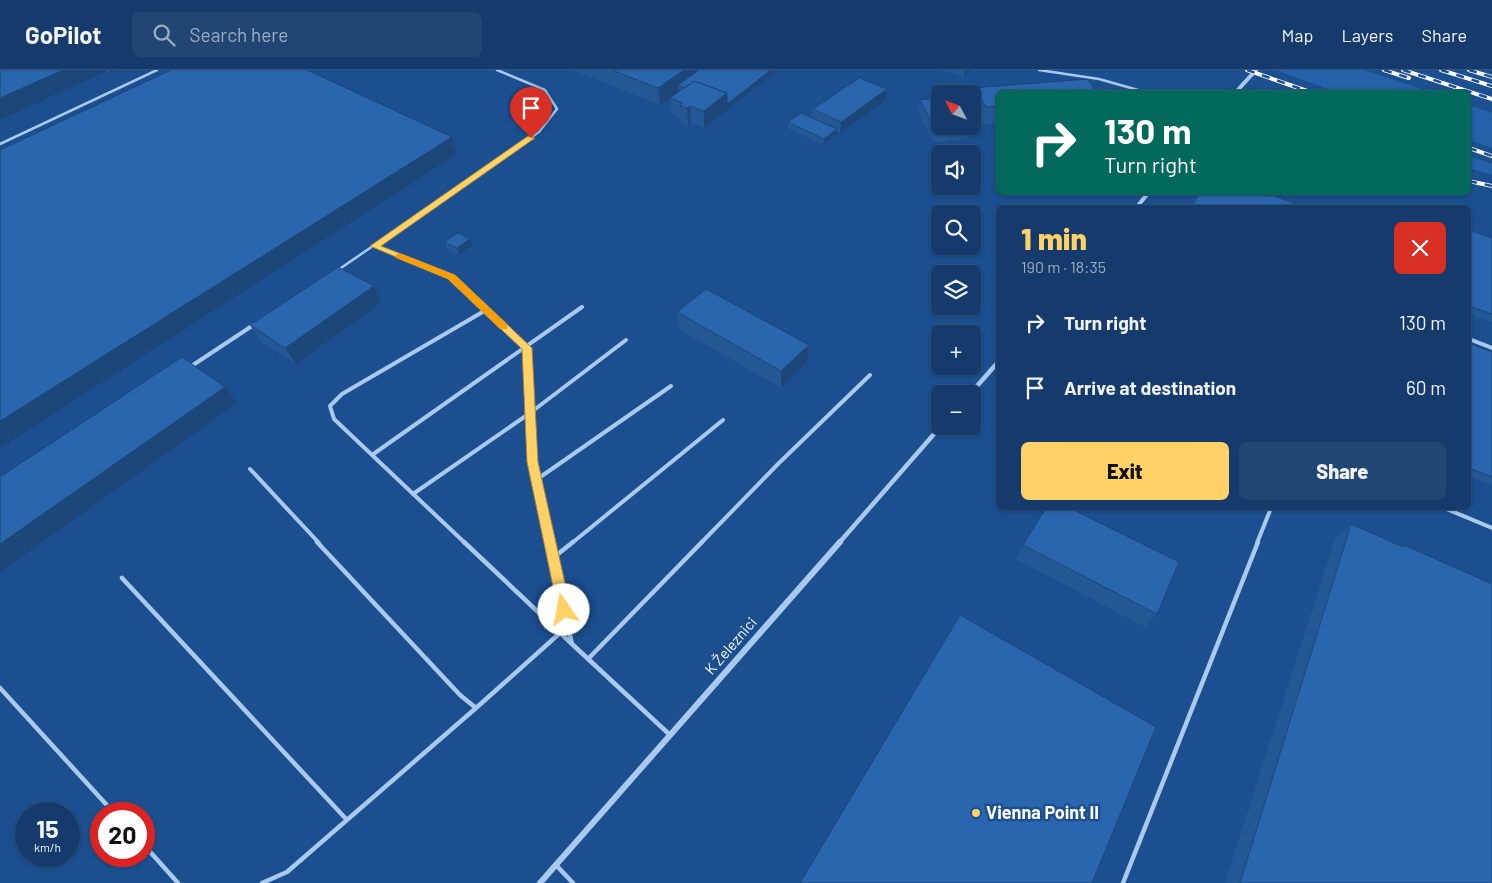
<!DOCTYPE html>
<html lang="en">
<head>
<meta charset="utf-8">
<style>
  :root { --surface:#143b6b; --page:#214673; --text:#f1f3f6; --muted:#9dadc1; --line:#33557e; --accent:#ffd166 }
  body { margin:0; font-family:Barlow,sans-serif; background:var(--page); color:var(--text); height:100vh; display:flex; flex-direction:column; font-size:19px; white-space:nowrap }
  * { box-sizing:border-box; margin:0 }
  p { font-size:16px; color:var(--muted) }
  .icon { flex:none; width:28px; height:28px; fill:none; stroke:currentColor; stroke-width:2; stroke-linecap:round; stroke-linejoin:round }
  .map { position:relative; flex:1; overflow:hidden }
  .details { position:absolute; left:996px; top:135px; width:475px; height:305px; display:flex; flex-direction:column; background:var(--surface); border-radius:8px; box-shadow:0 1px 4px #0004,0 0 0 1px var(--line) }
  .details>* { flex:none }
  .hud { position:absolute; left:996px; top:20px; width:475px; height:105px; border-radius:8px; box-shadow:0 1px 4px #0004,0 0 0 1px var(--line); background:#00695c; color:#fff; overflow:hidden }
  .needle { width:32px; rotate:311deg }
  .controls { position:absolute; left:931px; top:15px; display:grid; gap:10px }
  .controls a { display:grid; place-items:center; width:50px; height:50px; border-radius:8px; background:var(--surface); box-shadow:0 1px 4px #0004,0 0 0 1px var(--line); font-size:25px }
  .speed { position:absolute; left:15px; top:732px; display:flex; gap:10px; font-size:25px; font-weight:700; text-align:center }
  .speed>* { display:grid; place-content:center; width:65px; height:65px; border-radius:50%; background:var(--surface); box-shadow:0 1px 4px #0004,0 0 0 1px var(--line); line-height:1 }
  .speed small { font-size:12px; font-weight:400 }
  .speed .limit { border:8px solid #d22; background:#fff; color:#111 }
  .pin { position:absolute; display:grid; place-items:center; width:42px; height:42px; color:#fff; margin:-51px -21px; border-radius:50% 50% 50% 0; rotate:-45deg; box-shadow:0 0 5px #0007 }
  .pin .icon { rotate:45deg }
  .me { position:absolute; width:55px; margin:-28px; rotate:348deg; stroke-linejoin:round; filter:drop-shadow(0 0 4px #0008) }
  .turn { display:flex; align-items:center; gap:18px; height:105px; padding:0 25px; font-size:22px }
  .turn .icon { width:65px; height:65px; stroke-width:2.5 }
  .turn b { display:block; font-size:35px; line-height:42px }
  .round { display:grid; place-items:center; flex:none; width:52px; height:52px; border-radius:8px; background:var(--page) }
  .headline { display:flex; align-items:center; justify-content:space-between; height:85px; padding:0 25px }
  h1 { font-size:30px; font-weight:800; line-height:38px; color:var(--accent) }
  .action { display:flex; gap:10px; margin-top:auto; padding:10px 25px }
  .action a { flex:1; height:58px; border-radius:8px; background:var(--accent); color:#111; font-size:20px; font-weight:800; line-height:58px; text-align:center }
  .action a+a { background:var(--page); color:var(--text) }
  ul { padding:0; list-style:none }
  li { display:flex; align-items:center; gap:15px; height:65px; padding:0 25px }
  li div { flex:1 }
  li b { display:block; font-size:19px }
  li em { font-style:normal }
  header { display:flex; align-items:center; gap:30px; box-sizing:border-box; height:70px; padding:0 25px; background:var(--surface); border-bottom:1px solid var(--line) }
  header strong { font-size:24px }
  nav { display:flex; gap:28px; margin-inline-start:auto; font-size:18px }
  .search { width:350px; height:45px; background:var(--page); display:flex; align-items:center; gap:12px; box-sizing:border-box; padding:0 18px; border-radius:8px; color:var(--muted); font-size:19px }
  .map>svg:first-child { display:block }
</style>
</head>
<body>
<header>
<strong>GoPilot</strong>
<div class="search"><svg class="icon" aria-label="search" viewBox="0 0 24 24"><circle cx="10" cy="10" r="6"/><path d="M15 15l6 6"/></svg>Search here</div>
<nav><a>Map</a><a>Layers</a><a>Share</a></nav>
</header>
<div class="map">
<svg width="1492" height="813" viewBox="0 0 1492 813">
  <rect width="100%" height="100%" fill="#1b4f8f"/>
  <path fill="#2461a8" d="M1276 0H1364L1431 22H1336Z
    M1469 35 1492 43V78L1469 70Z
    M1469 86 1492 94V105L1469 98Z"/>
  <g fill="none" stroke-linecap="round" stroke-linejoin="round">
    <path stroke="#a9c9ee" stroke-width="2.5" d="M1039 0 1099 9 1145 22
      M0 74 157 0
      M374 176 452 207
      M338 200 539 62 557 39 545 20 497 0"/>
    <path stroke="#a9c9ee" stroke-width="4" d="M450 206 527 278 532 392 550 473
      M1469 269 1492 278
      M190 297 255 254
      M372 385 582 237
      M250 399 319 473
      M536 410 671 316
      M413 424 530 343 626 270
      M1444 438 1492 458
      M465 473 334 349 330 336 342 324 486 240
      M572 473 723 350
      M701 473 779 393 870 305
      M1257 473 1271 438"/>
    <path stroke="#a9c9ee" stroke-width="4.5" d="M317 472 460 625 476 638 560 563
      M464 472 572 574
      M549 472 572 574 670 665
      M553 488 573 472
      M122 508 347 750
      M588 589 702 472
      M0 618 115 744
      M144 775 178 813
      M556 795 573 813
      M262 813 287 802 476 638
      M1123 813 1258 472"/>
    <path stroke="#a9c9ee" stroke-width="4" d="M1236 22 1256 0
      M1136 138 1149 122"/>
    <path stroke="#a9c9ee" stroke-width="4.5" d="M970 324 999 291
      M839 473 941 356"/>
    <path stroke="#a9c9ee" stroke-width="6" d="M540 813 840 472"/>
    <g stroke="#fff" stroke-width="4">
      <path id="rail" d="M1247 0 1310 22
        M1384 0 1409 8
        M1403 0 1492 29
        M1441 0 1492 16
        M1469 0 1492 7
        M1469 78 1492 86
        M1469 111 1492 116"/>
    </g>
    <use href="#rail" stroke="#1b4f8f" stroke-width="2.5" stroke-dasharray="8" stroke-linecap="butt"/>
  </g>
  <path fill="#245895" d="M0 0H120L112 4 107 1 0 50Z
    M573 0H778L704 58 691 52 688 55 681 52V48L672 45 670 28 680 21H679L660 35Z
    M943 0H970L963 7Z
    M974 18 999 22V53L982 54 972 38V26Z
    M887 19 885 31 840 63 837 62V65L823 75 787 58 788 52 812 48 813 39Z
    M920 30 970 57 967 69 933 72 918 41Z
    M1469 160 1492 168V252L1469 244Z
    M444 172 472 175 459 185 447 178Z
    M374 216 381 233 296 294 261 272 250 255Z
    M677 242 809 275 807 291 781 318 679 259Z
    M1469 273 1492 282V415L1469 406Z
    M1351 454 1402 477 1404 475 1492 813H1225L1335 469Z
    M1023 475 1157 544 1145 557 1016 489Z"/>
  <path fill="#1d4779" d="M63 0H106L107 1 0 50V28Z
    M109 0H120L112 4Z
    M684 0H708L678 15 679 21 660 35 658 18Z
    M771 0H778L704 58V41L727 23Z
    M965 0H970L963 7Z
    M887 19 885 31 840 63 841 52Z
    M690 36 691 52 688 55 687 38Z
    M837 59V65L823 75 824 69Z
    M452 67 457 84 0 378V351Z
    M470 169 472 175 459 185 457 178Z
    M374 216 381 233 296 294 285 278Z
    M809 275 807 291 781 318V301Z
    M225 317 237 333 0 502V474Z"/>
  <path fill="#2a66ad" stroke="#1d4779" d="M0 0H63L0 28Z
    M171 0H307L452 67 0 351V80Z
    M612 0H684L658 18Z
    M699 0H771L727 34V23L694 11 685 18 678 15Z
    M859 8 887 19 841 52 813 39Z
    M1087 9 1097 22H999V36L986 37 974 18Z
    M694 11 727 23 704 41 690 36 687 38 680 36 683 33 670 28Z
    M940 28V56H969L970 57 935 60 920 30Z
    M801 43 837 59 824 69 788 52Z
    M1200 122H1262L1297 134 1295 138H1191Z
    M1469 160 1492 168V244L1469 236Z
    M458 163 470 169 457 178 444 172Z
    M338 197 374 216 285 278 250 255Z
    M706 219 809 275 781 301 677 242Z
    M1469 273 1492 282V407L1469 398Z
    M182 287 225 317 0 474V407Z
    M1046 438H1070L1179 492 1157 544 1023 475Z
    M1351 454 1403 477 1404 475 1492 514V813H1240Z
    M960 545 1156 657 1092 813H800Z"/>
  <path fill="#ffd166" stroke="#a68842" d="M528 66 535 68 381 176 455 205 532 278 538 392 571 540 569 544 564 545 560 544 558 540 527 392 522 279 448 209 370 176Z"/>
  <path fill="#f59e0b" d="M396 184H402L455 205 507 254V259H500L448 209 396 188Z"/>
  <circle fill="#ffd166" stroke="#1b4f8f" stroke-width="2" cx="976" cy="743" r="5"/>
  <g text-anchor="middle" stroke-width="5" stroke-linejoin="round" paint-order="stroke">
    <g font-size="15" fill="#fff" stroke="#1b4f8f">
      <text transform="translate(731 576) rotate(-49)" y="5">K Železnici</text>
    </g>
    <g font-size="18" font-weight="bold" fill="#fff" stroke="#1b4f8f" text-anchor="start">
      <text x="986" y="749">Vienna Point II</text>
    </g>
  </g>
</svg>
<div class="controls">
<a><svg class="needle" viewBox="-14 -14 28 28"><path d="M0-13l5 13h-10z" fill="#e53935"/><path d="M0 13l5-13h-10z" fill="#9dadc1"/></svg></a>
<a><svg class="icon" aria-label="sound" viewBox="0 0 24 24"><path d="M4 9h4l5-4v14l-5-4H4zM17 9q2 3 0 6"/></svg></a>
<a><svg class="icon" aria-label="search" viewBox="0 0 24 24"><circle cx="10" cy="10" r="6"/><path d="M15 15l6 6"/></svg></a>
<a><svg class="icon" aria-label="layers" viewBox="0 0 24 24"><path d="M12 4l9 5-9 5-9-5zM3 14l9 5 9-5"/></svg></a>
<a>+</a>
<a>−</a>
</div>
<div class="speed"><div>15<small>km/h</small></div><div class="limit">20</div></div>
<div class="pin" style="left:531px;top:68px;background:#d93025"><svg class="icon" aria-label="arrive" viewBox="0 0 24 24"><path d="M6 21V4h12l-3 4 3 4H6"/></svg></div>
<svg class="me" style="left:564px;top:540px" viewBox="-20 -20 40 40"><circle r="19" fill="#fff"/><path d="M0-13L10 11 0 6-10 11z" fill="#ffd166"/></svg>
<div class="hud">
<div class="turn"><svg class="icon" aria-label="right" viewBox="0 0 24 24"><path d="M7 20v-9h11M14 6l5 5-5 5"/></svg><div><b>130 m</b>Turn right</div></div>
</div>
<section class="details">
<div class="headline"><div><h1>1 min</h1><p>190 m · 18:35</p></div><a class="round" style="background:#d93025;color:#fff"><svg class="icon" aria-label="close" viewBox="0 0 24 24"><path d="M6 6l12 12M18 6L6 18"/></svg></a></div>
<ul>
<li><svg class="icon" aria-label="right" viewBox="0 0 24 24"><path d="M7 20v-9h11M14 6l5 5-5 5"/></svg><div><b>Turn right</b></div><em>130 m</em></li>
<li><svg class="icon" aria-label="arrive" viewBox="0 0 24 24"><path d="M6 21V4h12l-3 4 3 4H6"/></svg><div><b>Arrive at destination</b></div><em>60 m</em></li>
</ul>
<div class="action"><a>Exit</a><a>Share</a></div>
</section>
</div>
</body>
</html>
